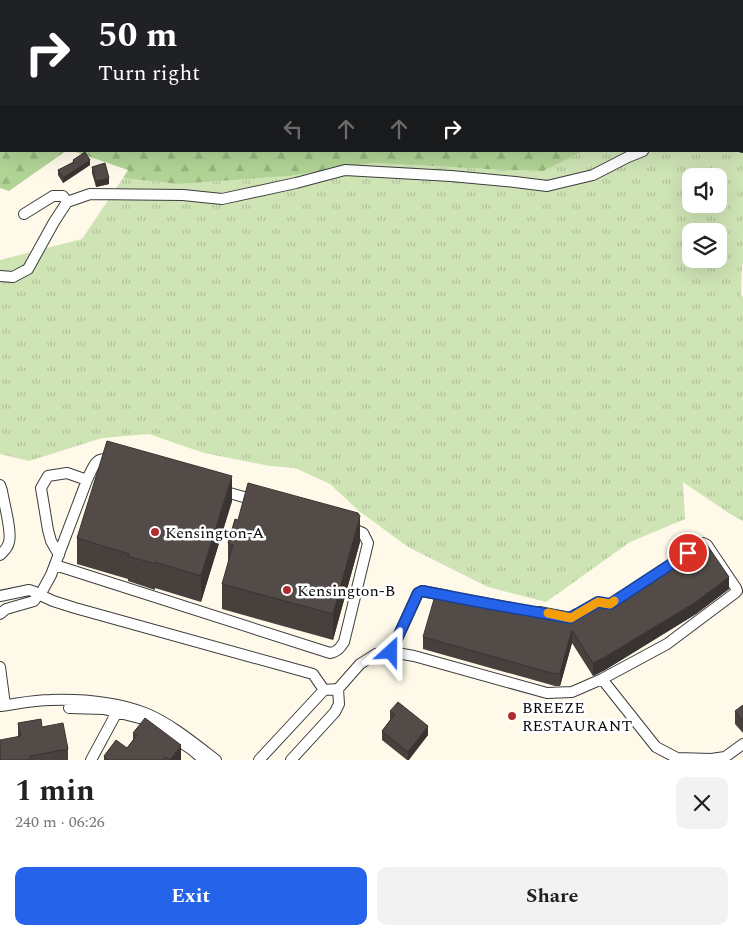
<!DOCTYPE html>
<html lang="en">
<head>
<meta charset="utf-8">
<style>
  :root { --surface:#fff; --page:#f2f2f2; --text:#222; --muted:#767676; --accent:#2563eb }
  body { margin:0; font-family:Spectral,serif; background:var(--page); color:var(--text); height:100vh; display:flex; flex-direction:column; font-size:19px; white-space:nowrap }
  * { box-sizing:border-box; margin:0 }
  p { font-size:16px; color:var(--muted) }
  .icon { flex:none; width:28px; height:28px; fill:none; stroke:currentColor; stroke-width:2; stroke-linecap:round; stroke-linejoin:round }
  .map { position:relative; height:760px; overflow:hidden }
  .panel { display:flex; flex-direction:column; background:var(--surface); flex:1 }
  .panel>* { flex:none }
  .guide { position:absolute; left:0px; top:0px; width:744px; height:152px; box-shadow:0 5px 20px #0002; background:#202124; color:#fff; overflow:hidden }
  .buttons { position:absolute; left:682px; top:168px; display:grid; gap:10px }
  .buttons a { display:grid; place-items:center; width:45px; height:45px; border-radius:10px; background:var(--surface); box-shadow:0 5px 20px #0002; font-size:25px }
  .pin { position:absolute; display:grid; place-items:center; width:42px; height:42px; color:#fff; margin:-21px; border:2px solid #fff; border-radius:50%; box-shadow:0 1px 5px #0007 }
  .me { position:absolute; width:55px; margin:-28px; rotate:24deg; stroke-linejoin:round; filter:drop-shadow(0 0 4px #0008) }
  .turn { display:flex; align-items:center; gap:18px; height:105px; padding:0 15px; font-size:22px }
  .turn .icon { width:65px; height:65px; stroke-width:2.5 }
  .turn b { display:block; font-size:35px; line-height:42px }
  .lanes { display:flex; align-items:center; height:48px; padding:0 15px; background:#0003; justify-content:center; gap:25px; direction:ltr }
  .lanes .off { opacity:.35 }
  .round { display:grid; place-items:center; flex:none; width:52px; height:52px; border-radius:10px; background:var(--page) }
  .head { display:flex; align-items:center; justify-content:space-between; height:85px; padding:0 15px }
  h1 { font-size:30px; font-weight:700; line-height:38px }
  .button { display:flex; gap:10px; margin-top:auto; padding:10px 15px }
  .button a { flex:1; height:58px; border-radius:10px; background:var(--accent); color:#fff; font-size:20px; font-weight:700; line-height:58px; text-align:center }
  .button a+a { background:var(--page); color:var(--text) }
  .map>svg:first-child { display:block }
</style>
</head>
<body>
<div class="map">
<svg width="743" height="760" viewBox="0 0 743 760">
  <defs>
    <pattern id="grass-tufts" width="24" height="20" patternUnits="userSpaceOnUse" patternTransform="scale(1.25)"><rect width="24" height="20" fill="#cee4b5"/><path d="M3 7l-1-3M5 7V3M7 7l1-3M15 17l-1-3M17 17v-4M19 17l1-3" fill="none" stroke="#b0c29a"/></pattern>
    <pattern id="forest-firs" width="22" height="20" patternUnits="userSpaceOnUse" patternTransform="scale(1.25)"><rect width="22" height="20" fill="#b1d496"/><path d="M5 1l3.5 6h-7zM16 11l3.5 6h-7z" fill="#97b580"/></pattern>
  </defs>
  <rect width="100%" height="100%" fill="#fef9e8"/>
  <path fill="url(#grass-tufts)" fill-rule="evenodd" d="M743 94V264L742 265 741 295 743 297V521L730 514 683 482 685 519 630 542 546 602 488 587 408 547 359 511 330 484 295 468 270 466 204 453 149 434 102 438 29 461 0 454V260L82 239 123 178 178 184 290 176 372 163 505 170 542 171 584 151H742ZM691 176H719V204H691ZM691 231H719V259H691Z"/>
  <path fill="url(#forest-firs)" d="M258 0H397L398 1H256Z
    M418 0H743V94L742 1H415Z
    M1 71V151H66L9 191 0 188V72Z
    M73 151H584L543 171 505 170 372 163 290 176 178 184 123 178 128 170Z"/>
  <g fill="none" stroke-linecap="round" stroke-linejoin="round">
    <g stroke="#3d3d3d" stroke-width="12">
      <path id="minor" d="M742 113H743
        M742 147H743
        M24 214 53 196H63L67 202
        M0 276 13 277 28 269 54 222 67 202 90 194 183 195 222 199 296 183 345 170 451 176 515 182 547 186 593 175 628 157 643 151
        M0 485 2 491C4 503 12 532 9 542 8 548 4 551 0 555
        M219 490 258 501
        M59 555 51 541 48 530 41 488 48 476 67 473 87 480
        M55 565 330 653C337 652 340 648 344 642L368 543 363 533 349 527
        M37 595H40L53 601 75 608 313 674 324 690
        M40 595 51 575 87 480C94 465 95 456 113 460
        M0 596 29 590 35 592 37 595
        M539 612 570 618 577 614
        M0 614 6 609 34 601 36 598 37 595
        M391 652 418 593 422 591 448 596
        M0 667 5 705
        M602 679 656 747 677 758 711 759 725 757 743 744
        M0 706C16 704 34 700 50 700 81 699 116 702 145 713 170 723 195 744 216 760
        M69 708 104 709 147 720 191 749 204 760
        M91 760 117 712
        M259 760 324 690 338 689
        M291 760 335 712 339 704 338 689 360 664 376 654 391 652 414 656 547 693 572 692 602 679 667 644 735 593 737 591 736 588 707 545 703 543 695 548"/>
    </g>
    <use href="#minor" stroke="#fff" stroke-width="10"/>
  </g>
  <path fill="#47403d" d="M73 160 90 165 63 183 58 175V170L73 162Z
    M92 167 109 184 96 187 92 173Z
    M232 501 201 602 155 588V590L128 581V579L77 564V538Z
    M360 542 333 640 222 609V584L228 564V543Z
    M729 589 696 614 605 670 593 676 572 643 560 686H555L423 649V637L565 618 609 599Z
    M743 705V733L735 724V711Z
    M390 711 428 735 409 760H407L382 740V731L390 720Z
    M18 723 42 727 68 749V760H0L18 736Z
    M133 733 181 760H104V756L127 748 133 740Z"/>
  <path fill="#393432" d="M90 160V165L63 183V178Z
    M109 178V184L96 187V181Z
    M232 476V501L201 602V576Z
    M360 516V542L333 640V614Z
    M729 577V589L696 614 605 670 593 676V663Z
    M572 630V643L560 686V673Z
    M428 726V735L408 760V752Z
    M181 745V760H170Z"/>
  <path fill="#524b47" stroke="#393432" d="M85 152 90 160 63 178 58 170 74 162 73 160Z
    M105 163 109 178 96 181 92 167Z
    M107 441 232 476 201 576 155 562V564L128 556 129 554 77 538Z
    M248 483 358 513 360 516 333 614 222 584 233 545 228 543 235 519 238 520Z
    M703 539 729 577 696 602 605 657 593 663 572 630 560 673 555 674 423 637 437 589 509 602 565 618 599 597 609 599 614 597Z
    M398 702 428 726 408 752 382 731 395 714 390 711Z
    M743 705V721L735 711Z
    M145 718 181 745 170 760 165 757 162 760H107L104 756 116 740 127 748 137 735 133 733Z
    M41 719 42 727 63 723 68 749 30 756V760H0V740L21 736 18 723Z"/>
  <g fill="none" stroke-linecap="round" stroke-linejoin="round">
    <g stroke="#184099" stroke-width="12">
      <path id="route" d="M391 652 418 593 422 591 490 604 570 618 598 602 610 604 688 553"/>
    </g>
    <use href="#route" stroke="#2563eb" stroke-width="9"/>
    <path stroke="#f59e0b" stroke-width="9" d="M548 613 571 618 598 602 610 604 614 601"/>
  </g>
  <g fill="#af2d32" stroke="#fff" stroke-width="2">
    <circle cx="155" cy="532" r="5"/>
    <circle cx="287" cy="590" r="5"/>
    <circle cx="512" cy="716" r="5"/>
  </g>
  <g text-anchor="middle" stroke-width="5" stroke-linejoin="round" paint-order="stroke">
    <g font-size="16" fill="#0a0a0a" stroke="#fff" text-anchor="start">
      <text x="165" y="538">Kensington-A</text>
      <text x="297" y="596">Kensington-B</text>
      <text x="522" y="713">BREEZE<tspan x="522" dy="18">RESTAURANT</tspan></text>
    </g>
  </g>
</svg>
<div class="buttons">
<a><svg class="icon" aria-label="sound" viewBox="0 0 24 24"><path d="M4 9h4l5-4v14l-5-4H4zM17 9q2 3 0 6"/></svg></a>
<a><svg class="icon" aria-label="layers" viewBox="0 0 24 24"><path d="M12 4l9 5-9 5-9-5zM3 14l9 5 9-5"/></svg></a>
</div>
<div class="pin" style="left:688px;top:553px;background:#d93025"><svg class="icon" aria-label="arrive" viewBox="0 0 24 24"><path d="M6 21V4h12l-3 4 3 4H6"/></svg></div>
<svg class="me" style="left:391px;top:652px" viewBox="-20 -20 40 40"><path d="M0-17L14 15 0 8-14 15z" fill="#2563eb" stroke="#fff" stroke-width="4"/></svg>
<div class="guide">
<div class="turn"><svg class="icon" aria-label="right" viewBox="0 0 24 24"><path d="M7 20v-9h11M14 6l5 5-5 5"/></svg><div><b>50 m</b>Turn right</div></div>
<div class="lanes"><svg class="icon off" aria-label="left" viewBox="0 0 24 24"><path d="M17 20v-9H6M10 6l-5 5 5 5"/></svg><svg class="icon off" aria-label="ahead" viewBox="0 0 24 24"><path d="M12 20V5M6 11l6-6 6 6"/></svg><svg class="icon off" aria-label="ahead" viewBox="0 0 24 24"><path d="M12 20V5M6 11l6-6 6 6"/></svg><svg class="icon" aria-label="right" viewBox="0 0 24 24"><path d="M7 20v-9h11M14 6l5 5-5 5"/></svg></div>
</div>
</div>
<section class="panel">
<div class="head"><div><h1>1 min</h1><p>240 m · 06:26</p></div><a class="round"><svg class="icon" aria-label="close" viewBox="0 0 24 24"><path d="M6 6l12 12M18 6L6 18"/></svg></a></div>
<div class="button"><a>Exit</a><a>Share</a></div>
</section>
</body>
</html>
